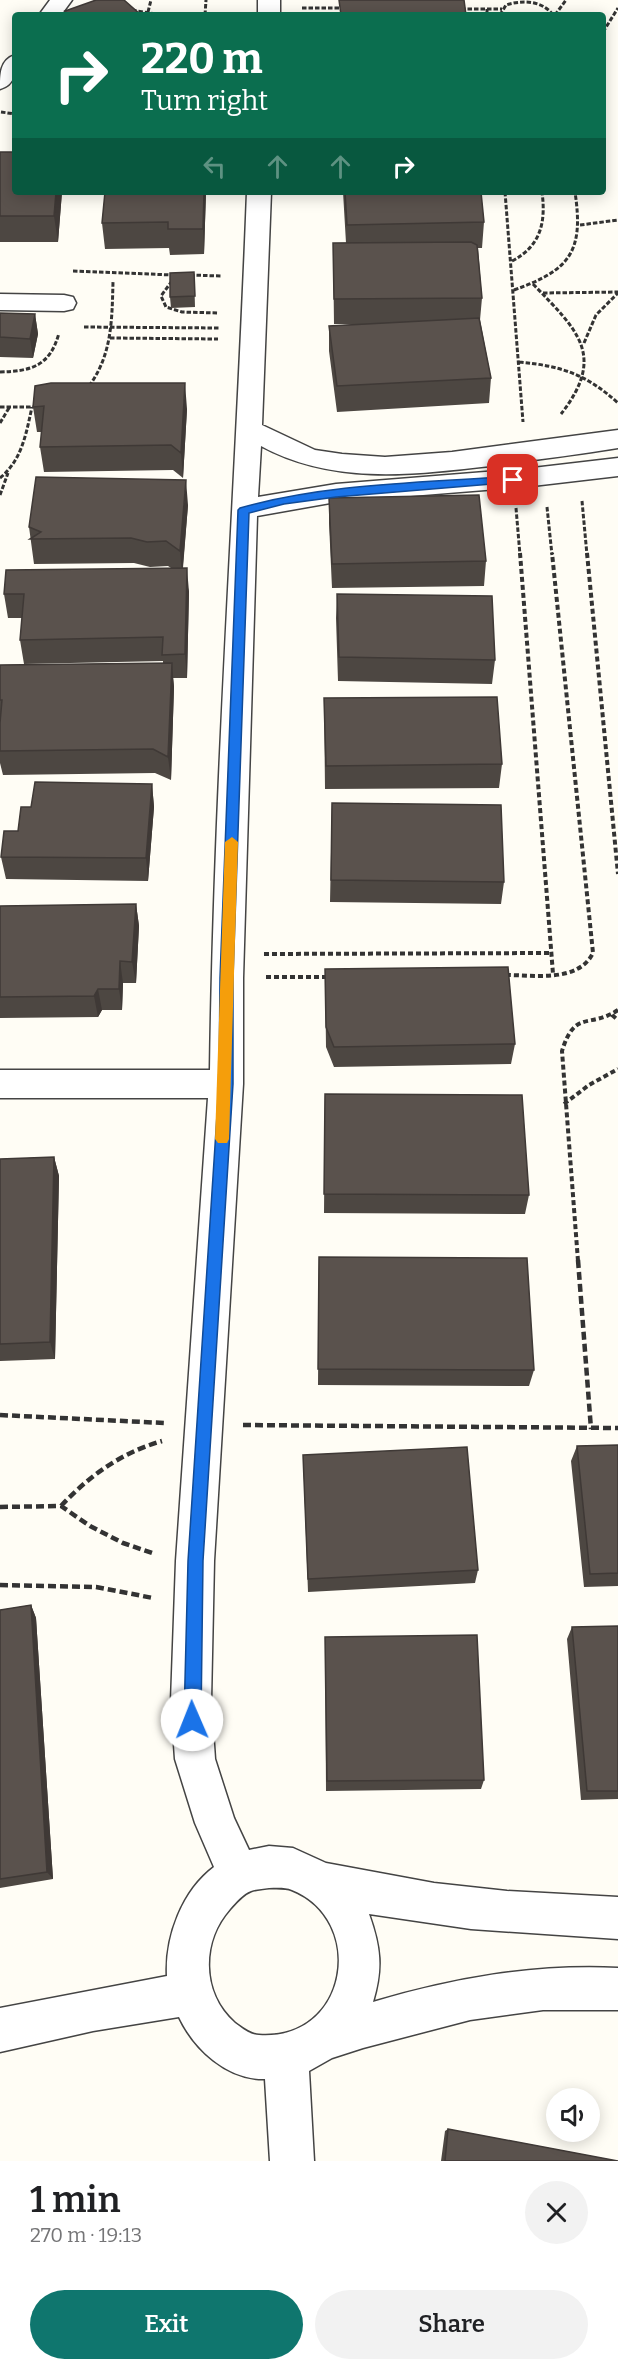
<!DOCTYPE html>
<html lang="en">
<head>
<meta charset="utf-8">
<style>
  :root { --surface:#fff; --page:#f2f2f2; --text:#202124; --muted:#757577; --accent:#0f766e }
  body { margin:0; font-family:Bitter,serif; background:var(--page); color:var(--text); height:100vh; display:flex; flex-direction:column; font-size:22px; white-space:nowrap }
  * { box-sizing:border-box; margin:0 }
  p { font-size:20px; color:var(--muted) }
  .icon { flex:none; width:33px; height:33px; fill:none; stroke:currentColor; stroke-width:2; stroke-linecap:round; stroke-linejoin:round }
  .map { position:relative; height:2161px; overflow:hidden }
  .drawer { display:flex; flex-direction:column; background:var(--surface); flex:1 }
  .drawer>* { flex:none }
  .top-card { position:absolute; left:12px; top:12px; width:594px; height:183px; border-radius:6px; box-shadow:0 3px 15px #0003; background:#0b6e4f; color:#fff; overflow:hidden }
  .buttons { position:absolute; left:546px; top:2088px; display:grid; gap:12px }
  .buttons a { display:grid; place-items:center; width:54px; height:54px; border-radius:50%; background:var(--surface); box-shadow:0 3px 15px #0003; font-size:30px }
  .pin { position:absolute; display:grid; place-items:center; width:51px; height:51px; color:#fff; margin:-26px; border-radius:12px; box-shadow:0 3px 9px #0006 }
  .me { position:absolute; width:66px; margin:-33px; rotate:359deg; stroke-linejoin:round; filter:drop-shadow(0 0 4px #0008) }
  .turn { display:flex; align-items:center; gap:21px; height:126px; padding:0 30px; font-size:27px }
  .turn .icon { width:78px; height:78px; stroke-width:2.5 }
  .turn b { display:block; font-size:42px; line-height:51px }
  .lanes { display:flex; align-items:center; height:57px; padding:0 30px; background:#0003; justify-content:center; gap:30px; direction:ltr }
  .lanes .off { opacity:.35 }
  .round { display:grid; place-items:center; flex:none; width:63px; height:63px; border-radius:32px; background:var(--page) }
  .summary { display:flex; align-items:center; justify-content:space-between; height:102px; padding:0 30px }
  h1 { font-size:36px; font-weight:600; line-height:45px }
  .primary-button { display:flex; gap:12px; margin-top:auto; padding:12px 30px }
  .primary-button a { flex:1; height:69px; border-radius:36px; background:var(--accent); color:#fff; font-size:24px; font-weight:600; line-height:69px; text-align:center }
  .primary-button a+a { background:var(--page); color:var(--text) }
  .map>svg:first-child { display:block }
</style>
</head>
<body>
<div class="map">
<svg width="618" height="2161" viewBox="0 0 618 2161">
  <rect width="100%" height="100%" fill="#fffdf5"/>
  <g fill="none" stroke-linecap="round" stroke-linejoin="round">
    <g stroke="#444" stroke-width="3">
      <path id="minor" d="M50 0H72L61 15H39Z
        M258 0H280V15H258Z
        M15 55C15 70 17 84 0 89 0 74 0 60 15 55Z
        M247 192H271L262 425 315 450 342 454 385 457 452 452 618 430V448C576 455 533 460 490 466 412 475 333 485 261 446L258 497 336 484 524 469 618 458V476L524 487 336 502 257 516 243 978V1084L214 1561 211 1701 215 1759 234 1818 249 1850 269 1846 293 1848 326 1863 434 1883 507 1891 618 1897V1939L471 1929 369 1914C381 1948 383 1968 373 2002 454 1978 533 1964 618 1968V2010H543L470 2020 363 2048 332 2058 309 2071 314 2161H270L265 2079C227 2080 194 2049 179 2017L93 2031 0 2052V2008L167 1976C165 1937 182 1891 214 1867L195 1823 175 1759 171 1701 176 1561 208 1098H0V1070H210C214 777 236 485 247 192ZM269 1888C276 1888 285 1887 292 1890 367 1920 349 2041 259 2035 250 2035 242 2028 235 2023 201 1993 201 1942 230 1909 236 1902 243 1894 251 1891 256 1889 263 1889 269 1888Z
        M0 294 64 295 73 297 76 303 73 309 64 311 0 310Z"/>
    </g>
    <path stroke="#333" stroke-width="3" stroke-dasharray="4.5 2" stroke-linecap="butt" d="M302 8H342
      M461 9H502
      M487 9V15
      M132 10 161 15
      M148 12 151 0
      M205 15 206 0
      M500 15 506 5C522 0 542 0 553 15
      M555 15 566 0
      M603 32 618 8
      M1 112 15 114
      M505 192 523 422
      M580 225 618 220
      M512 261C541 246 546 222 542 192
      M73 271 173 275
      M190 275 221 276
      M172 281 161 296 166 307 182 312 218 313
      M533 284C577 330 607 355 561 414
      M514 290C570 270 584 252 575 192
      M543 293 618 292
      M84 327 220 328
      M110 338 218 339
      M584 343 596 315 618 293
      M519 362C561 366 586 374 618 403
      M0 372C32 371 50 366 59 333
      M89 386C112 355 112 320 113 282
      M0 407H36
      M0 423 9 408
      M0 478C22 460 26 434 32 407
      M0 495 8 473
      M582 501 587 555
      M547 507 552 555
      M516 508 520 555"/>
    <path stroke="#333" stroke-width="4" stroke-dasharray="5 3" stroke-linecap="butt" d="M520 553 553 974
      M587 553 618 874
      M264 954 552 953
      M506 975C534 975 578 983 593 953L552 553
      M266 977H328
      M612 1015 618 1020
      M564 1104 589 1085 618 1069
      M578 1261 562 1051C575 1009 589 1029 618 1010"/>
    <path stroke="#333" stroke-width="4.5" stroke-dasharray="8 4" stroke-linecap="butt" d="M578 1260 591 1429
      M0 1415 164 1423
      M243 1425 618 1428
      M61 1506C90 1475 121 1453 162 1441
      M0 1507 61 1506 90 1526 123 1543 155 1554
      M0 1585 96 1587 153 1598"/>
    <use href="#minor" fill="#fff" fill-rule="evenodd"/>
  </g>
  <path fill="#4d4742" d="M0 152 62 192 58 242H0Z
    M105 192H206L204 254 170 255 169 248 105 249 102 223Z
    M343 192H481L484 222 482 248H478L482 298 480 320 491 378 489 403 337 412 329 351V326L356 324H334L333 243H346Z
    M194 272 195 307 171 308 170 297Z
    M0 313 35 314 38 334 33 358 0 357Z
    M35 386 187 409 183 478 173 470 44 472 40 447 42 432H37L33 407Z
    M329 498 486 561 484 586 332 588 329 523Z
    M188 505 183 568 189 592 187 678H173L174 687 171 780 155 773 3 775 0 763V665L163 663V661L24 664 20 640 22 618H8L4 594 171 568 168 566 150 567 134 563 34 564 29 527Z
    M337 594 495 660 492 684 338 681 336 618Z
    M324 698 502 764 499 788 325 789Z
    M152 784 154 807 148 881 6 879 1 857 18 831 31 807Z
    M332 803 504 882 501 904 330 902Z
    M136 904 139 926 136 983H123L122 1010H102L98 1017 0 1018V906Z
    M325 969 515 1044 511 1064 334 1067 326 1047Z
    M325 1094 529 1195 525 1214 324 1213Z
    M54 1157 59 1176 55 1359 0 1361V1159Z
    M319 1257 534 1370 529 1386 318 1385Z
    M618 1445V1586L584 1587 571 1461 577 1446Z
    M303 1455 478 1570 475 1583 308 1592Z
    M31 1605 36 1618 53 1879 0 1888V1610Z
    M618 1626V1799L581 1800 567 1639 572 1627Z
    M325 1637 484 1780 481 1789 326 1791Z
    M448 2129 618 2161H441L445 2131Z"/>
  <path fill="#3f3936" d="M56 192H62L58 242 54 216Z
    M204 192H206L204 254 203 229Z
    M35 314 38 334 33 358 30 339Z
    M185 383 187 409 183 478 181 453Z
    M186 480 188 505 182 576 180 551Z
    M187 568 189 592 187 678 185 654Z
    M172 663 174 687 171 780 168 757Z
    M152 784 154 807 148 881 146 858Z
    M136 904 139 926 136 983 132 962Z
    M120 961 123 983 122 1010 119 989Z
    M98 989 102 1010 98 1017 94 996Z
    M54 1157 59 1176 55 1359 50 1342Z
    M31 1605 36 1618 53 1879 47 1872Z"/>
  <path fill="#5a524d" stroke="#3f3936" stroke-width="1.5" d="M96 0H124L141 15H70L65 11Z
    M339 0H464L466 15H341Z
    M0 152H15V192H56L54 216H0Z
    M105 192H204L203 229H168V222L102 223Z
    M345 192H481L484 222 347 225Z
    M471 242 477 245 482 298 334 299 333 243Z
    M194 272 195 296 170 297V273Z
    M0 313 35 314 30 339 0 337Z
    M479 318 491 378 337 386 329 326Z
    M51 383H185L181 453 171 445 40 447 44 406 33 407 35 386Z
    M36 477 186 480 180 551 166 541 147 542 131 538 30 539 41 532 29 527Z
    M479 495 486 561 332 564 329 498Z
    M187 568 185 654 162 655 163 637 20 640 24 594H4L6 570Z
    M337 594 492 596 495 660 339 657Z
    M172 663 168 757 153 749 0 751V723L2 700H0V665Z
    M497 697 502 764 326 766 324 698Z
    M35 782 152 784 146 858 1 857 4 831H18L21 807H31Z
    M332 803 501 805 504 882 331 880Z
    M136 904 132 962 120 961 119 989H98L94 996 0 997V906Z
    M508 967 515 1044 334 1047 326 1027 325 969Z
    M325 1094 522 1095 529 1195 324 1194Z
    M54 1157 50 1342 0 1344V1159Z
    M319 1257 527 1258 534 1370 318 1369Z
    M618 1445V1573L590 1574 577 1446Z
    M467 1447 478 1570 308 1579 303 1455Z
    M31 1605 47 1872 0 1879V1610Z
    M618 1626V1791H587L572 1627Z
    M477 1635 484 1780 327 1781 325 1637Z
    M448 2129 618 2161H445Z"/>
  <path fill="#1a73e8" stroke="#114b97" stroke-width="1.5" d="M513 476 519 480 517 482 336 497 284 504 249 513 233 978V1084L203 1561 201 1720 198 1726 192 1729 186 1726 184 1720 188 1561 219 1084 220 978 238 510 240 508C328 483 423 483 513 476Z"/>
  <path fill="#f59e0b" d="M232 837 238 842 229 1139 227 1143H218L215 1139 225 842Z"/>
</svg>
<div class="buttons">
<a><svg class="icon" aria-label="sound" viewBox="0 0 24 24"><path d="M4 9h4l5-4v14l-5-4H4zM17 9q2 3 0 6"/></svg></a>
</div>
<div class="pin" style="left:513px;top:480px;background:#d93025"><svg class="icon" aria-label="arrive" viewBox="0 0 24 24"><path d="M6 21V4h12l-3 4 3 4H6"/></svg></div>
<svg class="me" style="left:192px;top:1720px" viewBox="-20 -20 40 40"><circle r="19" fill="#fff"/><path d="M0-13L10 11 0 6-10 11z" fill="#1a73e8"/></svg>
<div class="top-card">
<div class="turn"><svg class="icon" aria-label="right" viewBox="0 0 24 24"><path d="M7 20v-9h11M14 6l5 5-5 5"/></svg><div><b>220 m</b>Turn right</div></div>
<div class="lanes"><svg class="icon off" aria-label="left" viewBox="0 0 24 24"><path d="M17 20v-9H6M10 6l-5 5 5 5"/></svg><svg class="icon off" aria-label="ahead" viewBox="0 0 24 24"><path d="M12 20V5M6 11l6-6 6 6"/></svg><svg class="icon off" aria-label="ahead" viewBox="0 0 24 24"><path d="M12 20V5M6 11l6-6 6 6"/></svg><svg class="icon" aria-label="right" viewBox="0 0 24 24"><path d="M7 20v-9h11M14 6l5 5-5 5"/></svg></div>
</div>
</div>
<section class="drawer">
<div class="summary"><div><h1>1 min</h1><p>270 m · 19:13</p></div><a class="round"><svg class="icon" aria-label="close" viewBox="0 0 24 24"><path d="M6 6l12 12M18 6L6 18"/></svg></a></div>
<div class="primary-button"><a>Exit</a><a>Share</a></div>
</section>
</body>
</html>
